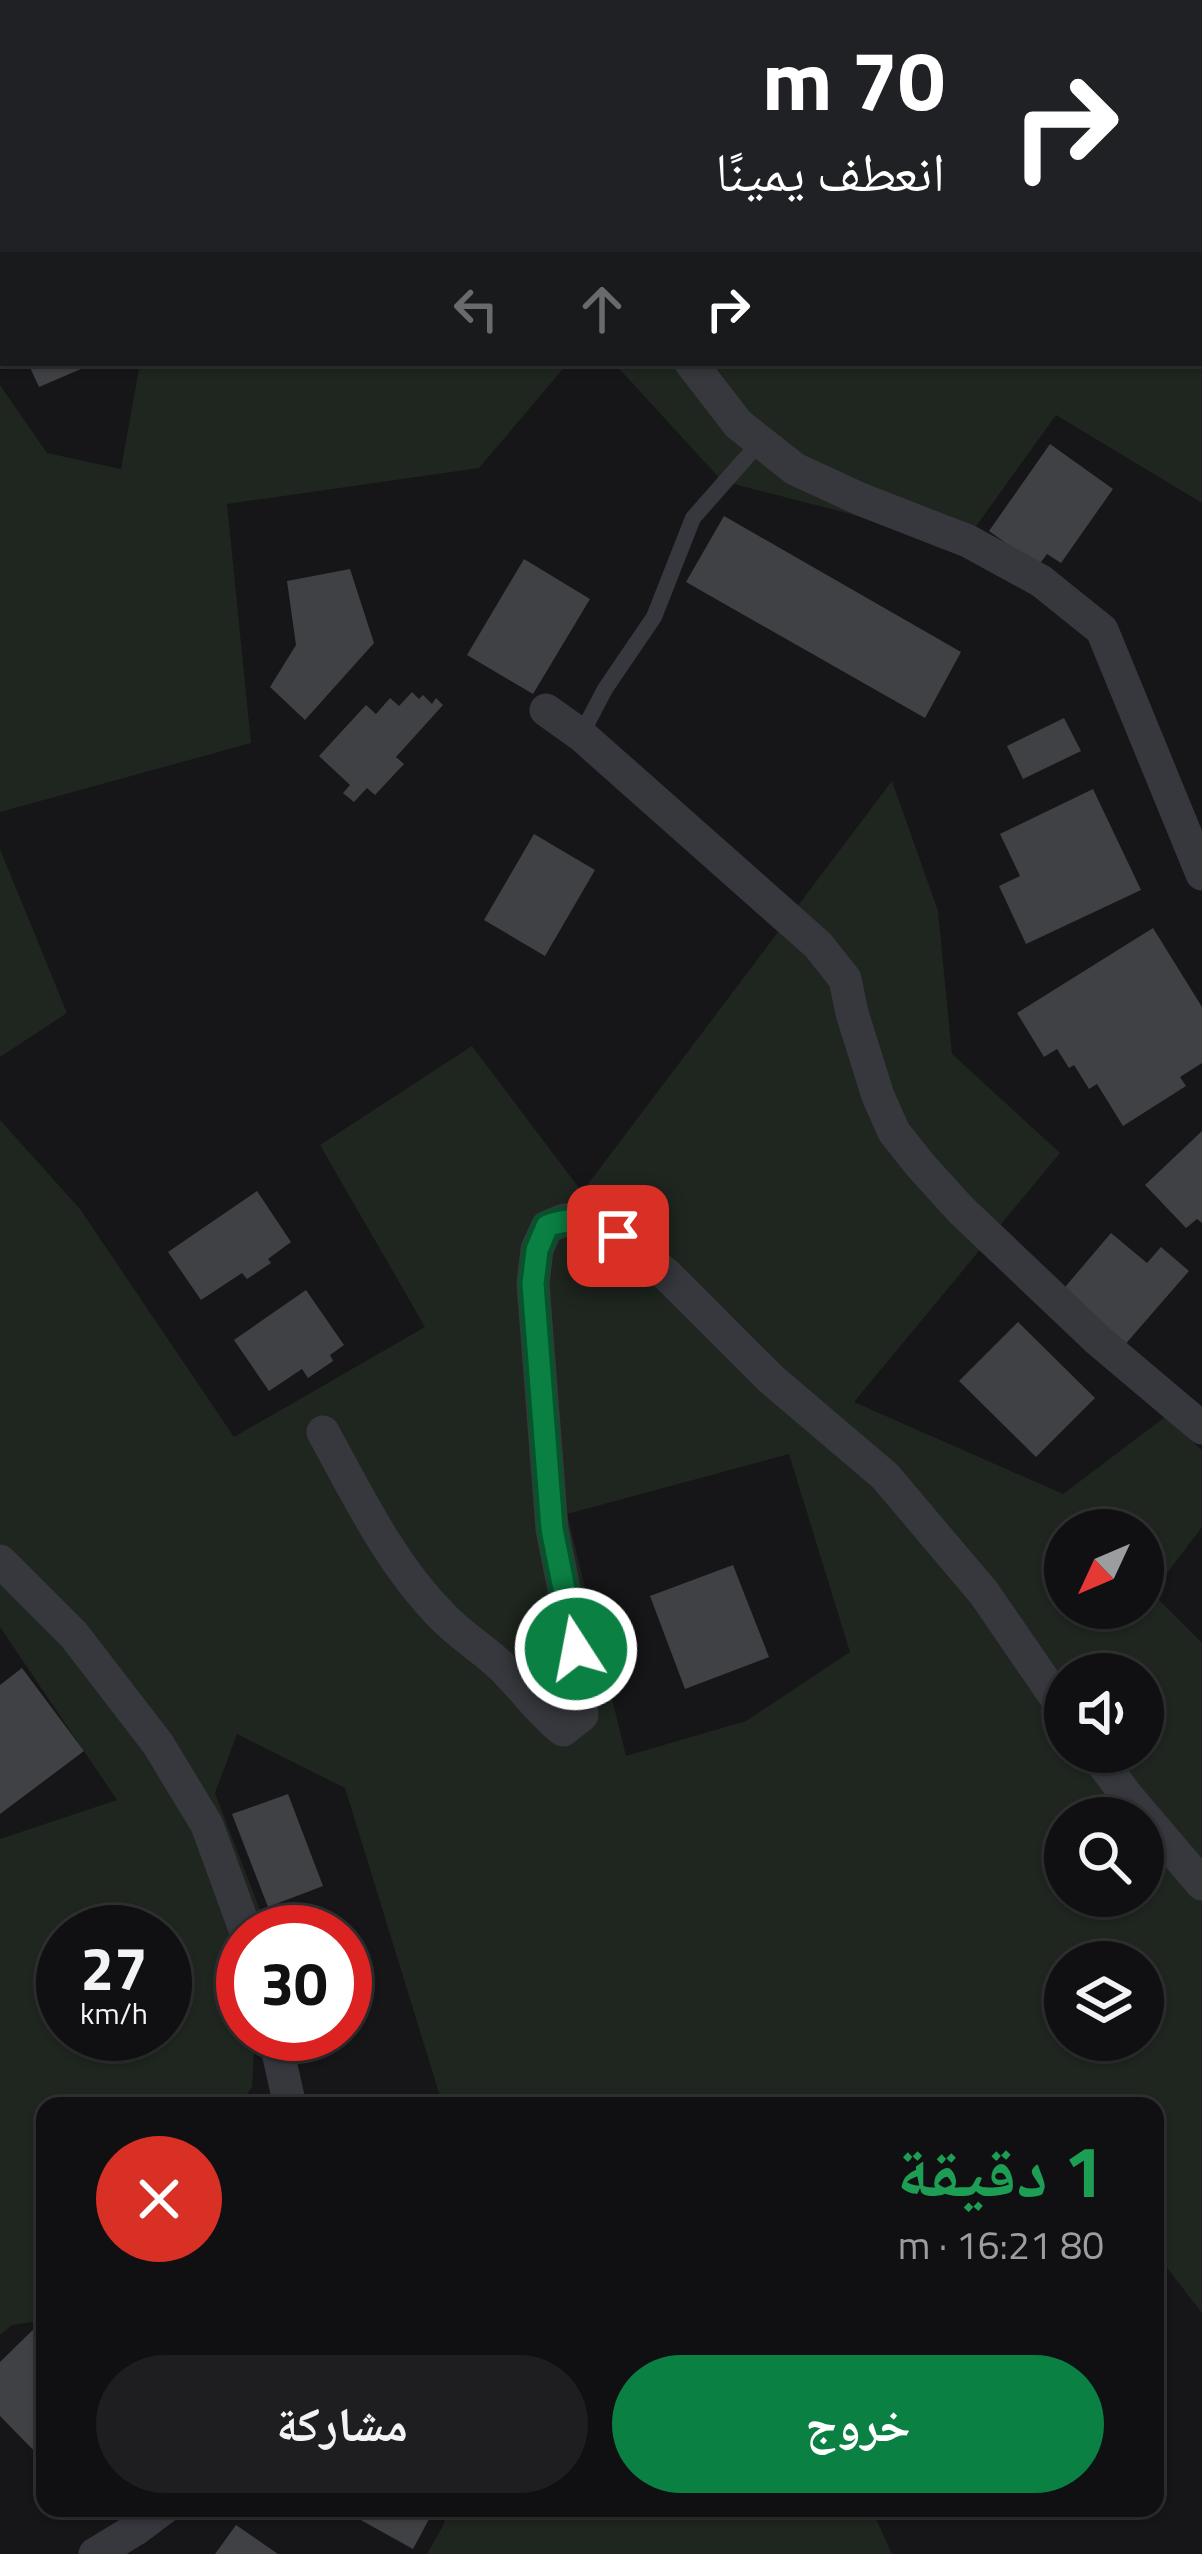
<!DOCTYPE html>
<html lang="ar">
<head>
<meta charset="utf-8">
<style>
  :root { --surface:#101012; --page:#1e1e20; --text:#f1f3f6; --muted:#9c9d9f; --line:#303032; --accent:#0b8043 }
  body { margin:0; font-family:"Titillium Web","Noto Naskh Arabic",sans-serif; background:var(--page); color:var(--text); direction:rtl; height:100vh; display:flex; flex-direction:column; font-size:45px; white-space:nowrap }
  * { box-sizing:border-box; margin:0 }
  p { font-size:39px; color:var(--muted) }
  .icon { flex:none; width:66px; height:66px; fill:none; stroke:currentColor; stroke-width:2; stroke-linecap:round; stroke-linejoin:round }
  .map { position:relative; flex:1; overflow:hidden; direction:ltr }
  .side { position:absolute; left:36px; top:2097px; width:1128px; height:420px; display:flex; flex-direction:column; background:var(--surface); border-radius:24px; box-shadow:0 3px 9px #0004,0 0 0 3px var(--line); direction:rtl }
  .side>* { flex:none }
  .hud { position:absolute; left:0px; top:0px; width:1203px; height:366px; box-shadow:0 3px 9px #0004,0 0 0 3px var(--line); direction:rtl; background:#202124; color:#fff; overflow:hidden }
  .needle { width:78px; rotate:226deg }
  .fabs { position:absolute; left:1044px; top:1509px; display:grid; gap:24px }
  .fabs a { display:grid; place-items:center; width:120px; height:120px; border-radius:50%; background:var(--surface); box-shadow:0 3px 9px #0004,0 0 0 3px var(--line); font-size:60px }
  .speed { position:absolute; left:36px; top:1905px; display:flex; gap:24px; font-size:60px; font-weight:700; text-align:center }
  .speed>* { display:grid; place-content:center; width:156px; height:156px; border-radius:50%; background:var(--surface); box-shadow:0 3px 9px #0004,0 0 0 3px var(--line); line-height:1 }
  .speed small { font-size:30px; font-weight:400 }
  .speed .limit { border:18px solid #d22; background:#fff; color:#111 }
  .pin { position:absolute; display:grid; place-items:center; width:102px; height:102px; color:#fff; margin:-51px; border-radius:24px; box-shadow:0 6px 18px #0006 }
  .me { position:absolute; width:132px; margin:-66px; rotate:349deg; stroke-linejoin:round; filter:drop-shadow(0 0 9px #0008) }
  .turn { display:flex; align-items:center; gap:42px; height:252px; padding:0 60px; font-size:54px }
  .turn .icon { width:156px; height:156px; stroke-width:2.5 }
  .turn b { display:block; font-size:84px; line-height:102px }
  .lanes { display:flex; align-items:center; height:114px; padding:0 60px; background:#0003; justify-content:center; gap:60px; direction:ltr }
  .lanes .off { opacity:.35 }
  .round { display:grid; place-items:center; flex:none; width:126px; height:126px; border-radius:63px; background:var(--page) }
  .head { display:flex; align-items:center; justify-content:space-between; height:204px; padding:0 60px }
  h1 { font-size:72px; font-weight:700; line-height:90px; color:#1e9e55 }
  .button { display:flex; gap:24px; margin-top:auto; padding:24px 60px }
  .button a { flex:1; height:138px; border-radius:72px; background:var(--accent); color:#fff; font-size:48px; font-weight:700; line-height:138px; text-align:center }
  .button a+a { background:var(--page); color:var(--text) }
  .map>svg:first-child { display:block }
</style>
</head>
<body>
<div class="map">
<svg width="1202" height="2554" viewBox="0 0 1202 2554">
  <rect width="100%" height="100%" fill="#161618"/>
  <path fill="#1e261f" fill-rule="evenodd" d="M0 0H778L782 3H3V64L0 61Z
    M1202 147V503L1056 415 964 543 722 481 614 363H1200Z
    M140 363H568L479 468 227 504 251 743 0 812V385L47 453 121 469Z
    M892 781 938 911 952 1054 1060 1153 854 1402 1063 1494 1165 1417 1202 1450V1527L1152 1593 1202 1643V2313L1168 2269 1155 2261V2106H443L345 1788 237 1734 215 1793 263 1918 262 1932H243V2034H255L252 2087 239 2106H45V2320L12 2325 0 2335V1839L117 1800 0 1627V1120L80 1209 234 1437 425 1327 320 1145 472 1046 582 1192ZM789 1454 850 1652 746 1721 626 1756 567 1514ZM1065 1530H1143V1608H1065ZM1065 1674H1143V1752H1065ZM1065 1818H1143V1896H1065ZM63 1932H165V2034H63ZM1065 1962H1143V2040H1065Z
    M0 849 67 1013 0 1057Z
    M446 2508H871L892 2554H427L444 2524Z"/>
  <path fill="#404145" d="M28 363H95L39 387Z
    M1050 444 1113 489 1061 563 1047 554 1038 566 989 531Z
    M724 516 961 652 925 718 686 582Z
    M524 559 590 599 533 694 467 655Z
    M350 569 374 643 305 720 270 687 296 645 287 581Z
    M412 692 419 699 423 695 432 704 436 698 443 705 396 757 404 764 375 795 367 788 354 802 343 793 350 785 319 756 366 705 376 714 390 698 399 706Z
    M1064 718 1081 751 1023 779 1007 746Z
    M1093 789 1141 890 1026 944 999 886 1020 876 1000 834Z
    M534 834 595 870 545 956 484 920Z
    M1153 928 1202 1007V1063L1180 1077 1186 1086 1123 1126 1097 1084 1089 1089 1074 1065 1069 1068 1057 1049 1044 1057 1017 1013Z
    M1202 1131V1223L1197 1219 1186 1228 1145 1185Z
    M257 1191 291 1242 268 1259 271 1263 247 1279 242 1273 201 1300 168 1252Z
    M1111 1233 1147 1263 1161 1247 1189 1271 1122 1348 1060 1293Z
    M306 1290 344 1345 330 1355 333 1361 308 1378 302 1369 269 1391 234 1340Z
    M1018 1322 1095 1398 1036 1457 959 1381Z
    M733 1565 769 1657 685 1689 650 1596Z
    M22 1668 84 1751 0 1814V1685Z
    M288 1794 323 1886 268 1907 232 1814Z
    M45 2318V2462L0 2416V2362Z
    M339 2508H435L413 2549Z
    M236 2525 278 2554H215Z"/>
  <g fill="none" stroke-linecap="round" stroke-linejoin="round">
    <path stroke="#37383d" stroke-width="16" d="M581 735 605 689 654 617 693 518 760 442"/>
    <path stroke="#37383d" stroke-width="33" d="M499 0 500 3
      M691 363 738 424 795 469 860 499 968 541 1041 581 1102 630 1202 874
      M546 710 581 735 818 945 845 979 852 1013 878 1096 894 1132 921 1166 961 1210 1099 1341 1202 1428
      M323 1432C358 1496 391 1565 443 1617 462 1637 487 1651 506 1671 526 1691 541 1713 563 1730L582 1715 576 1649 552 1529 533 1284 537 1249 547 1227 564 1220 582 1219 601 1225 618 1236 666 1274 771 1379 885 1476 984 1593 1065 1711
      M0 1561 74 1635 158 1744 207 1825 246 1932
      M1094 1752 1127 1796 1202 1884
      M274 2034 290 2106
      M95 2554 136 2529 164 2508"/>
  </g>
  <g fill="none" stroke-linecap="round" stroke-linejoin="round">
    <g stroke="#07532c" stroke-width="30">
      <path id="route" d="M576 1649 552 1529 533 1284 537 1250 547 1226C574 1216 594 1221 618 1236"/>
    </g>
    <use href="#route" stroke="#0b8043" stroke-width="21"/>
  </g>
</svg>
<div class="fabs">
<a><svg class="needle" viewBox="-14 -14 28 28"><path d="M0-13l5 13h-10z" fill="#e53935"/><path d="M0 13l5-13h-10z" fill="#9c9d9f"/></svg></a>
<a><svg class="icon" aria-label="sound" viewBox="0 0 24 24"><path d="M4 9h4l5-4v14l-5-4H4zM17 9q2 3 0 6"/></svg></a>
<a><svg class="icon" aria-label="search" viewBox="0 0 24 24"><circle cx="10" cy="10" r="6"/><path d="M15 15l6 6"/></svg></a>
<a><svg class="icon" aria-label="layers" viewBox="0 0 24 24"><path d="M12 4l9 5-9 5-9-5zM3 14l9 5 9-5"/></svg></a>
</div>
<div class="speed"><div>27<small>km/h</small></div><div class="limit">30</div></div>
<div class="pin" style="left:618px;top:1236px;background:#d93025"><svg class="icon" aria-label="arrive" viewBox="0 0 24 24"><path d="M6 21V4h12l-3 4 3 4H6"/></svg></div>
<svg class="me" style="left:576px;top:1649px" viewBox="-20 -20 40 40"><circle r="17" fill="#0b8043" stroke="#fff" stroke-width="3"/><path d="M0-11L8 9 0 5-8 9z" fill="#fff"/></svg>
<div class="hud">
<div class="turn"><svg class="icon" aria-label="right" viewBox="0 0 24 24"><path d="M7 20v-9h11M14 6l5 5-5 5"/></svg><div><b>70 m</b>انعطف يمينًا</div></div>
<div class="lanes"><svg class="icon off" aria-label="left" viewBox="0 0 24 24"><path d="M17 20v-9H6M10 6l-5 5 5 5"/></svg><svg class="icon off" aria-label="ahead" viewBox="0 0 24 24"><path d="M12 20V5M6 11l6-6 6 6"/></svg><svg class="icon" aria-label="right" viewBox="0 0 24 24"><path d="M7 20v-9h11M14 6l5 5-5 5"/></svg></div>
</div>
<section class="side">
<div class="head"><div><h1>1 دقيقة</h1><p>80 m · 16:21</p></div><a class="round" style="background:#d93025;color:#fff"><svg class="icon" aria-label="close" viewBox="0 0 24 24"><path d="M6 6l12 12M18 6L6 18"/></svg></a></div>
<div class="button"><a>خروج</a><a>مشاركة</a></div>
</section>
</div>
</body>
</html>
